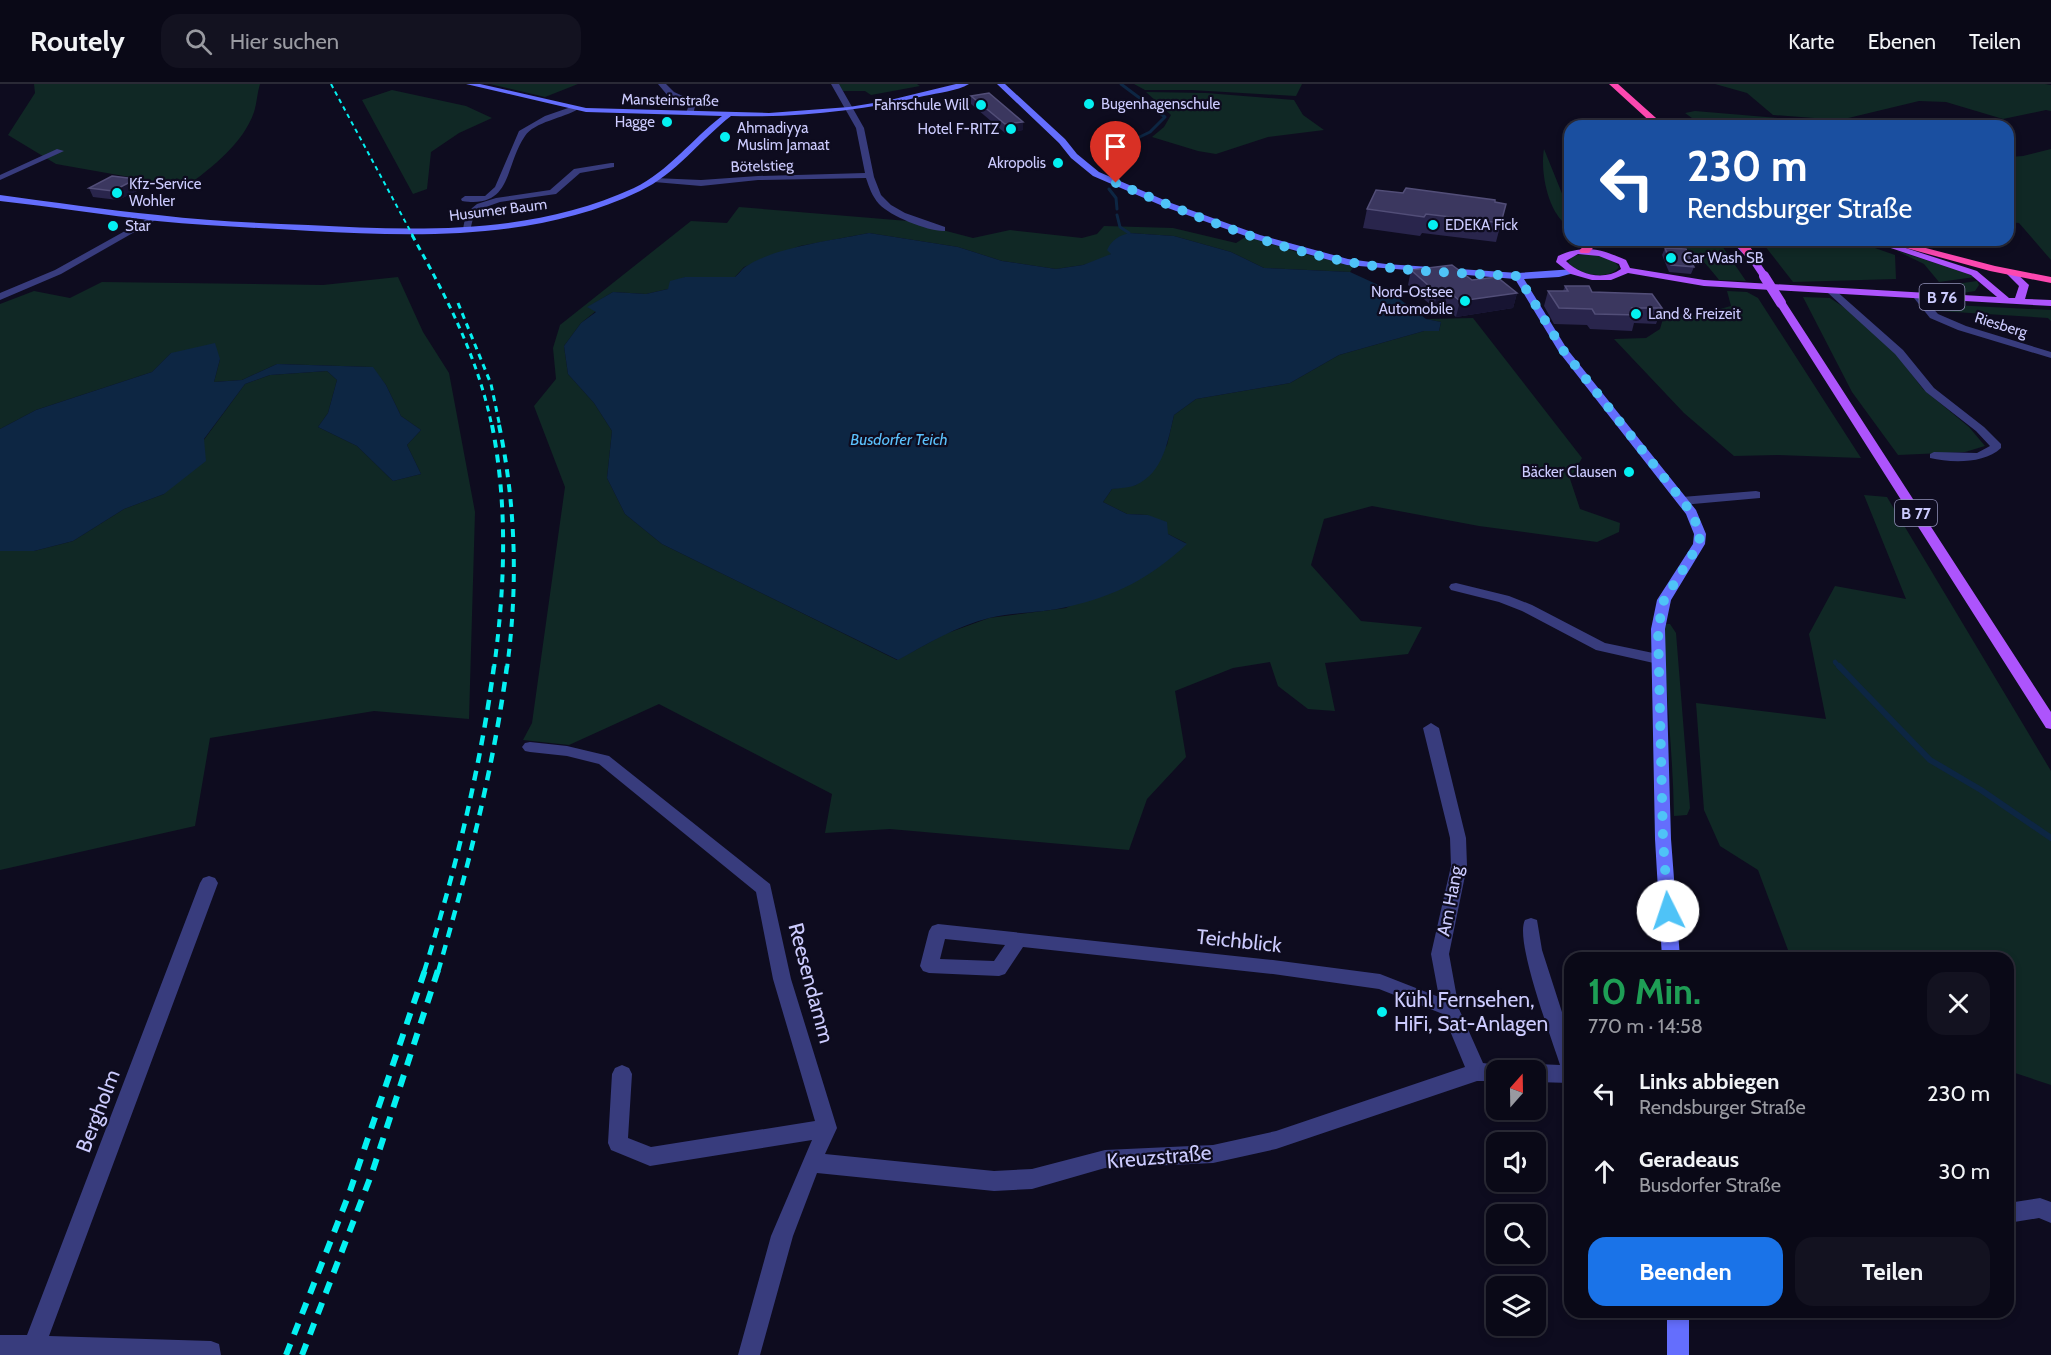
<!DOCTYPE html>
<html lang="de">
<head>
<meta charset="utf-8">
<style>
  :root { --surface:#0a0917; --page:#131220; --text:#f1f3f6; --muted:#999aa1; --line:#2a2a36; --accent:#1a73e8 }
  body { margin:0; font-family:Cabin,sans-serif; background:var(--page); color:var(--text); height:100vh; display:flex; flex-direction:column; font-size:22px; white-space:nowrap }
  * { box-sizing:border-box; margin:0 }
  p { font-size:20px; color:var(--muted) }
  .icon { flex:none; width:33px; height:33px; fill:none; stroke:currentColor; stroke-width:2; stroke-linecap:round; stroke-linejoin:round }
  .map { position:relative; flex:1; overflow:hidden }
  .side { position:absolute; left:1564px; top:868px; width:450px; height:366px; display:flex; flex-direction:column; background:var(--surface); border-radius:18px; box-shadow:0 3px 9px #0003,0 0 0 2px var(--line) }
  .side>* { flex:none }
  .guide { position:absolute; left:1564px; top:36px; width:450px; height:126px; border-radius:18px; box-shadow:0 3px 9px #0003,0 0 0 2px var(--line); background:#1a4fa0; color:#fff; overflow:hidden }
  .needle { width:39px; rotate:20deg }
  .buttons { position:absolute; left:1486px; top:976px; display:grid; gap:12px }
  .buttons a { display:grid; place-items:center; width:60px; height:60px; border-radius:12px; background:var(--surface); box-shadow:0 3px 9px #0003,0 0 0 2px var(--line); font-size:30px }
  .pin { position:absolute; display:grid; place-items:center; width:51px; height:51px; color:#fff; margin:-62px -26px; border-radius:50% 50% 50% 0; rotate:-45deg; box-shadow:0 0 6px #0007 }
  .pin .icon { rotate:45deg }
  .me { position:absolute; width:66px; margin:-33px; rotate:356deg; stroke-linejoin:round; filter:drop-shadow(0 0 4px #0008) }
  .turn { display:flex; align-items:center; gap:21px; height:126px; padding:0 24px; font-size:27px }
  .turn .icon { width:78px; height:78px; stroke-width:2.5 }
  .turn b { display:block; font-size:42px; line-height:51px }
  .round { display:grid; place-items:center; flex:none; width:63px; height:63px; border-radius:18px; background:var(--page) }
  .headline { display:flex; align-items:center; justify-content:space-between; height:102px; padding:0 24px }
  h1 { font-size:36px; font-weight:800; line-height:45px; color:#1e9e55 }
  .action { display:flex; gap:12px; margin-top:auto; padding:12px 24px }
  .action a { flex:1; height:69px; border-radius:18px; background:var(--accent); color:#fff; font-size:24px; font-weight:800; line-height:69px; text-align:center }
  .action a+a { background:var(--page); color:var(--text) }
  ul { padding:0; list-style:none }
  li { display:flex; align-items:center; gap:18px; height:78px; padding:0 24px }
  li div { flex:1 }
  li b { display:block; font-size:22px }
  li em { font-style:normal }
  header { display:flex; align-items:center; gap:36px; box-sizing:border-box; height:84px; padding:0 30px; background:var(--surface); border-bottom:2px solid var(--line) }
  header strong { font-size:28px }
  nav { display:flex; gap:33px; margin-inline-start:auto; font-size:21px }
  .search { width:420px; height:54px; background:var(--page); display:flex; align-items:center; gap:15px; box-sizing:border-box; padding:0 21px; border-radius:18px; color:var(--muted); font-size:22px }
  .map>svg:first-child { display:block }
</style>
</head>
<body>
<header>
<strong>Routely</strong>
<div class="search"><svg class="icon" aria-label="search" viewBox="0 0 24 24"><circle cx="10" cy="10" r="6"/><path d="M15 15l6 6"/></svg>Hier suchen</div>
<nav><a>Karte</a><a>Ebenen</a><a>Teilen</a></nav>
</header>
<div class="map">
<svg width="2051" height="1271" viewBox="0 0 2051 1271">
  <rect width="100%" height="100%" fill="#0e0c1f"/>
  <path fill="#102825" d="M34 0H260C257 9 257 19 254 28 243 60 212 83 186 103L56 80 8 51 35 9Z
    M490 0H578L545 13Z
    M838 0H917L920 2 871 11 865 7H843Z
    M1134 0H1302L1296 12 1191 6H1145Z
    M1715 0H2045L2051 1V27L2046 26 2003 35 1946 18 1919 17 1840 36 1773 31 1747 9Z
    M392 6 466 22 492 34 459 49 431 68 427 105 413 110 362 16Z
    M1146 8 1206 9 1294 16 1303 31 1324 46 1268 53 1216 70 1198 67 1152 53 1164 43 1171 31Z
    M1695 27 1778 34 1842 42H1703L1685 29Z
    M1544 65 1563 112 1568 142C1548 129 1540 88 1544 65Z
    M2051 65V176L2019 139 2008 138 2009 73 2023 72Z
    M739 123 908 137 973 154 1010 146 1082 154 1097 150 1104 142 1173 144 1236 159 1247 152 1300 169 1354 182 1350 188 1264 184 1231 168 1174 152 1129 149 1108 173 1083 181 1056 185 1002 177 958 163 869 149 800 162 744 183 735 193H685L668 205 646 210 613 208 588 223 596 227 581 239 564 262 568 290 594 319 612 347 607 394 625 430 662 460 897 576 945 550 989 534 1066 524 1186 459 1168 450 1148 431 1127 430 1103 418 1112 405 1136 401 1167 361 1174 331 1196 315 1290 299 1339 271 1424 247H1439L1441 238 1426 235 1473 234 1582 374 1570 395 1580 425 1620 439 1619 448 1597 458 1479 442 1372 422 1324 435 1311 481 1361 537 1422 543 1408 570 1325 579 1335 627 1308 625 1278 602 1270 578 1233 584 1175 607 1186 673 1147 715 1129 766 890 745 825 749 832 710 659 620 569 661 523 656 532 639 565 403 534 322 556 295 553 264 560 241 691 137 727 139Z
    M1634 156H1718L1746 197 1719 196C1688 156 1681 161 1634 156Z
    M1764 156H1852L1895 171 1896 195 1793 198 1765 162Z
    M1895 166 1966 189 1975 193 1939 198 1924 180Z
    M1578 171C1592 170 1612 171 1619 183 1609 197 1578 191 1568 179L1572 172Z
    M398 193 423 248 449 289 475 428 469 635 374 627 210 654 195 742 0 786V467H34L73 457 124 425 164 410 245 300 270 291 327 287 337 296 328 329 318 343 357 362 393 397 421 390 407 361 421 346 401 332 386 301 372 283 277 280 242 296 214 298 220 275 171 269 152 288 36 326 0 345V220L34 207 70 214 102 198 323 201Z
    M1977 197 1979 201 1975 207 1963 209 1941 208 1940 203 1942 202Z
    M1727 207 1747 208 1758 214 1861 374 1778 371 1734 372 1684 329 1614 255 1646 254 1660 245 1665 228 1694 232 1731 222Z
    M1803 213 1830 214 1848 226 1894 267 1923 305 1969 343 1985 362 1965 368 1898 371 1852 308Z
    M1934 220 2051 226V237L2048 234 1938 227Z
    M1864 411 1887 413 2051 687V1001L2009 987 2008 874H1791L1758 786 1720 762 1704 726 1696 619 1826 635 1809 550 1835 502 1906 515Z
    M1664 540H1670L1676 549 1690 724 1687 731 1674 732C1673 668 1665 604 1664 540Z"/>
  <path fill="#0d2643" d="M869 149 958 163 1002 177 1056 185 1083 181 1111 170 1107 166C1112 156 1118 152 1129 149L1174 152 1231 168 1264 184 1350 188 1385 204 1426 235 1441 238 1439 247H1424L1339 271 1290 299 1196 315 1174 331C1168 357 1163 389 1136 401 1129 404 1120 404 1112 405L1103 418 1127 430 1148 431 1167 438 1168 450 1187 460C1150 494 1116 512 1067 523 1042 529 1015 528 989 534 957 542 927 560 898 576L662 460 625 430 607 394 612 347 594 319 568 290 564 262 581 239 596 228 587 223 613 208 646 210 668 205 670 197 685 193H735C739 190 742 185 745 183 774 163 835 156 869 149Z
    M215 259 220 275 214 298 242 296 277 280 373 283 386 301 401 332 421 346 407 361 421 390 393 397 357 362 318 343 328 329 337 296 327 287 270 291 245 300 204 355 206 377 164 410 124 425 73 457 34 467H0V345L36 326 152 288 171 269Z"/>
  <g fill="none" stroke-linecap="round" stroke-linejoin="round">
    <path stroke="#0d2643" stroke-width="3" d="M1106 81 1115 75 1123 61 1150 48 1165 33 1121 0
      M1109 105 1116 114 1117 125
      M1117 131 1120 143 1129 149"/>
    <path stroke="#0d2643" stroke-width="4.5" d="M1835 578 1840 584"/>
    <path stroke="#0d2643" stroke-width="6" d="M1839 582 1930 676 1981 706 2051 754"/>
    <path fill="#383c7d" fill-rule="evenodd" d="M658 0H666L674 8 696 18 693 31 686 29 689 21 668 12Z
      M831 0H839L864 44 874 93 881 111 891 121 905 129 945 143V147C929 148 890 132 879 120 872 112 869 103 866 94L758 96 701 102 654 98 650 96 654 94 701 96 758 92 865 89 856 44Z
      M571 23 578 25C564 34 534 38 525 52 504 82 513 125 462 117L461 115 465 112H485L495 103 519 47 545 32Z
      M57 65 64 67 0 96V91Z
      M611 79H614V83L580 89 556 110 500 118 483 124 474 130 470 147 463 145 466 129 477 120 496 114 550 106 574 85Z
      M152 132 159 134 61 190 0 216V209L55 186Z
      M1828 205H1834L1903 266 1934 304 1984 343 2001 360V364C1984 380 1951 379 1930 374V370L1934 368 1977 369 1990 362 1976 347 1926 308 1895 270 1828 209Z
      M1914 210H1920L1938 230 1966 242 2051 268V274L1958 246 1930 234 1914 214Z
      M1756 407 1760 408V414L1682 421 1676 417 1682 413Z
      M1456 499 1509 512 1532 521 1605 559 1658 570 1665 575 1658 580 1596 566 1522 527 1499 518 1451 506 1449 503 1451 500Z
      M1431 639 1439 644 1466 754 1467 782 1449 870 1459 925 1483 979 1504 982 1506 987H1497V997H1477L1276 1065 1213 1079 1105 1084 1032 1105 994 1107 817 1089 793 1152 760 1271H738L771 1152 812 1056 650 1082 611 1066 608 1059 612 990 615 984 622 981 629 984 632 990 628 1054 651 1063 815 1037 773 895 756 808 599 680 567 672 530 668 525 667 522 663 525 659 530 658 567 662 609 672 770 800 791 895 837 1044 825 1070 994 1087 1032 1085 1105 1066 1213 1061 1276 1047 1465 983 1443 930 1379 905 1273 890 1023 863 1005 890 999 892 929 889 923 887 920 882 929 847 932 842 938 840 1273 876 1380 890 1439 913 1431 870 1451 782 1450 754 1423 644ZM945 855 1005 861 994 877 940 875Z
      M209 792 215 794 218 799 49 1252 211 1257 219 1260 221 1271H0V1251H27L200 799 203 794Z
      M1531 834 1537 836 1542 866 1570 953V999L1536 998V987H1527L1529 983 1536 980 1560 981C1552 955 1514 856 1525 836Z
      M2040 1114 2051 1118V1139L2039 1134 2008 1139V1119Z"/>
    <path fill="#646efd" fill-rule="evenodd" d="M466 0H480L586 24 769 29 849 23 886 17 956 0H969C957 7 938 9 924 12 860 27 796 34 731 32 700 56 676 90 640 107 538 156 422 153 311 147 260 144 208 142 157 137 105 131 53 123 0 117V111C53 118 105 126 158 131 208 137 258 139 308 141 418 147 532 151 634 104 669 87 692 55 722 32L586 28Z
      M997 0H1005L1065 55 1077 70 1099 88 1171 119 1260 151 1348 175 1386 180 1518 189 1574 185V189L1559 193 1524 195 1567 265 1696 426 1706 450 1705 460 1671 516 1665 545 1671 755 1680 874H1662L1655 755 1651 545 1657 516 1693 460 1694 450 1686 430 1559 268 1515 195 1347 181 1254 155 1165 123 1093 92 1071 74 1059 59Z
      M1667 1228H1689V1271H1667Z"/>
    <path fill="#ad54fc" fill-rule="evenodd" d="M1730 156H1740L1755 172 1769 192 1767 194H1761L1749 176Z
      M1867 156H1881L1977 187 2009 214H2015L2019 202 2006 189 2014 187 2029 201 2025 215 2051 216V222L1704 202 1628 189 1611 196H1592L1571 190 1556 178 1558 172C1585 160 1600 165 1626 176L1630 184 1704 196 1997 213 1971 191ZM1578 170 1599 172 1619 180 1621 185C1604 197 1580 191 1566 177Z
      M1781 216 1786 219 2051 628V645L2046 644 1776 219Z"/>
    <path fill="#fc48b0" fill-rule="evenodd" d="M1609 0H1618L1665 42H1655Z
      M1589 156H1599L1589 169H1581L1579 167Z
      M1734 156H1745L1758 174 1756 176H1748Z
      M1877 156H1895L1995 182 2051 193V199L1990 187Z"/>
    <path stroke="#04f0f1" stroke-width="2" stroke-dasharray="4.5 4" stroke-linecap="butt" d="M331 0 413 152"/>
    <path stroke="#04f0f1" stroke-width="3" stroke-dasharray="6 5" stroke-linecap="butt" d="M412 151C446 212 478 273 492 343
      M458 219 491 300 500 343"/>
    <path stroke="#04f0f1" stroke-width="4" stroke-dasharray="8 7" stroke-linecap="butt" d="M492 341C508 422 505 503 494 584
      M499 341C516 421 518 504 507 584"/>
    <path stroke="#04f0f1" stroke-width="4.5" stroke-dasharray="10 8" stroke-linecap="butt" d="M424 888C455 788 480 686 494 582
      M438 888C467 787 493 687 507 582"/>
    <path stroke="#04f0f1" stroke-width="6" stroke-dasharray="12 10" stroke-linecap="butt" d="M286 1271 349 1110 425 886
      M302 1271 372 1089 438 886"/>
    <path stroke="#ad54fc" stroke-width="10" d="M1764 192 1781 219"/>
  </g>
  <path fill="#29254c" d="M971 12 1023 46 1005 49 971 20Z
    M136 95 141 105 118 116 93 113 89 104Z
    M1403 109 1506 120 1496 158 1422 149 1420 152 1363 144 1367 125Z
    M1665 164 1694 183 1691 190 1669 188 1662 171Z
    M1411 186 1472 196 1517 209 1513 224 1456 233 1444 222 1434 224 1408 201Z
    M1565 202 1592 208 1662 224 1656 240 1634 239 1632 247 1590 245 1587 241 1554 240 1544 222 1548 207H1563Z"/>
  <path fill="#171432" d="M1023 38V46L1005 49V40Z
    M136 95 141 105 118 116 113 107Z
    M1448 207 1444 222 1434 224 1437 209Z
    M1517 209 1513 224 1456 233 1460 217Z"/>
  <path fill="#3b375f" stroke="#524e78" stroke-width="1.5" d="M989 9 1023 38 1005 40 971 12Z
    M112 92 136 95 113 107 89 104Z
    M1406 104 1495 116V118L1506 120 1501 139 1426 130 1424 133 1367 125 1376 106 1403 109Z
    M1665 164 1686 165 1694 183 1671 181Z
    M1452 181 1472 196 1497 193 1517 209 1460 217 1448 207 1437 209 1411 186Z
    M1565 202H1589L1592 208 1652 210 1662 224H1632L1637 231 1595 230 1592 225 1559 224 1548 207H1568Z"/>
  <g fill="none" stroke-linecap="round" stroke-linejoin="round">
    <path stroke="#4fc3f7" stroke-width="10" stroke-dasharray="0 18" d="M1116 99C1189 130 1271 164 1349 178 1405 188 1462 189 1518 192L1563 266 1692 429 1700 450 1699 460 1664 516 1658 545 1663 755 1668 827"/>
  </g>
  <g fill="#04f0f1" stroke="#0e0c1f" stroke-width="2">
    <circle cx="1089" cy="20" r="6"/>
    <circle cx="981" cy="21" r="6"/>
    <circle cx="667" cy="38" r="6"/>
    <circle cx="1011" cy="45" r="6"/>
    <circle cx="725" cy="53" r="6"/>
    <circle cx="1058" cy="79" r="6"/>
    <circle cx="117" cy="109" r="6"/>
    <circle cx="1433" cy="141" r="6"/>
    <circle cx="113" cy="142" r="6"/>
    <circle cx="1671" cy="174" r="6"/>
    <circle cx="1465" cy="217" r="6"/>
    <circle cx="1636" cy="230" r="6"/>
    <circle cx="1629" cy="388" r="6"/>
    <circle cx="1382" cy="928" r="6"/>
  </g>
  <g text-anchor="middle" stroke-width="4.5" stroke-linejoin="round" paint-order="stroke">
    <g font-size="15" fill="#cccbfe" stroke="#0e0c1f">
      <text transform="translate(670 16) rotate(1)" y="5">Mansteinstraße</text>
      <text transform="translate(762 82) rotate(-2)" y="5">Bötelstieg</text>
      <text transform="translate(498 126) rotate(-7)" y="5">Husumer Baum</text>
      <text transform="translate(2001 241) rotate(17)" y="5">Riesberg</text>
    </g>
    <g font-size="15" fill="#cccbfe" stroke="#0e0c1f" text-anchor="start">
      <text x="1101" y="25">Bugenhagenschule</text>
      <text x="969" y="26" text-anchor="end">Fahrschule Will</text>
      <text x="655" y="43" text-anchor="end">Hagge</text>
      <text x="737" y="49">Ahmadiyya<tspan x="737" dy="17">Muslim Jamaat</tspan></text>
      <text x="999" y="50" text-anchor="end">Hotel F-RITZ</text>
      <text x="1046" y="84" text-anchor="end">Akropolis</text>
      <text x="129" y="105">Kfz-Service<tspan x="129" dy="17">Wohler</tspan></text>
      <text x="1445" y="146">EDEKA Fick</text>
      <text x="125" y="147">Star</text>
      <text x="1683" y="179">Car Wash SB</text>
      <text x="1453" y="213" text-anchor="end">Nord-Ostsee<tspan x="1453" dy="17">Automobile</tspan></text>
      <text x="1648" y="235">Land &amp; Freizeit</text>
      <text x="1617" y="393" text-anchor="end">Bäcker Clausen</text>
    </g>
    <g fill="#0e0c1f" stroke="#9392bb" stroke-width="1.5">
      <rect x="1919.5" y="200" width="45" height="26" rx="4.5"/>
      <rect x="1895" y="416" width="42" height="26" rx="4.5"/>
    </g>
    <g font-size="16" font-weight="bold" fill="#cccbfe">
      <text x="1942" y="219">B 76</text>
      <text x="1916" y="435">B 77</text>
    </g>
    <g font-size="16" font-style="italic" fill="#5bc1fc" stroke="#0e0c1f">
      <text x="899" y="361">Busdorfer Teich</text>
    </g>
    <g font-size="18" fill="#cccbfe" stroke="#0e0c1f">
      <text transform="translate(1450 817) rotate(-79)" y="6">Am Hang</text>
    </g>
    <g font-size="21" fill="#cccbfe" stroke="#0e0c1f">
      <text transform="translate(1239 857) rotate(6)" y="7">Teichblick</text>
      <text transform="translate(811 899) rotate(75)" y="7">Reesendamm</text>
      <text transform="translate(98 1027) rotate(-69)" y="7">Bergholm</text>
      <text transform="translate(1159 1073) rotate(-5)" y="7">Kreuzstraße</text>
    </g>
    <g font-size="21" fill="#cccbfe" stroke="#0e0c1f" text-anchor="start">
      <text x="1394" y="923">Kühl Fernsehen,<tspan x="1394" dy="24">HiFi, Sat-Anlagen</tspan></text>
    </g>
  </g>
</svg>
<div class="buttons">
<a><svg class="needle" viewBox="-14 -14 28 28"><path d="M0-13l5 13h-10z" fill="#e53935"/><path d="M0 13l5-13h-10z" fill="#999aa1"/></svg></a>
<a><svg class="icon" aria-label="sound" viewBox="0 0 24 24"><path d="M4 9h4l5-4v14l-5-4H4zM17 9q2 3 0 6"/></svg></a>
<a><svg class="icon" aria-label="search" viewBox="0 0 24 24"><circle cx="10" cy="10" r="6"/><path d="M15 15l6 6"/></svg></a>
<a><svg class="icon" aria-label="layers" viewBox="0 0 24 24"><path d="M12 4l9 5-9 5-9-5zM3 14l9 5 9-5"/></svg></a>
</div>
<div class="pin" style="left:1116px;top:99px;background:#d93025"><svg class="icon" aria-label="arrive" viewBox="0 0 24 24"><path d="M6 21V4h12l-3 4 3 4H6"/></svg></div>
<svg class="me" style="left:1668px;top:827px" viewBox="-20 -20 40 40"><circle r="19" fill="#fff"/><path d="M0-13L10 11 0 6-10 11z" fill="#4fc3f7"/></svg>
<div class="guide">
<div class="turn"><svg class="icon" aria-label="left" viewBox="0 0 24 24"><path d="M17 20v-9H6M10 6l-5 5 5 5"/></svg><div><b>230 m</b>Rendsburger Straße</div></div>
</div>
<section class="side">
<div class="headline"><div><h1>10 Min.</h1><p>770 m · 14:58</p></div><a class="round"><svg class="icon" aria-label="close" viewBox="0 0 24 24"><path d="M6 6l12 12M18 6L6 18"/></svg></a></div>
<ul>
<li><svg class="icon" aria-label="left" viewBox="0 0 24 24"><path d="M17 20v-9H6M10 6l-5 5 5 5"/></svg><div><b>Links abbiegen</b><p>Rendsburger Straße</p></div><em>230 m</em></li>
<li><svg class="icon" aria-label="ahead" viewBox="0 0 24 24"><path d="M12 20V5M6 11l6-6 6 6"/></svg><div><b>Geradeaus</b><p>Busdorfer Straße</p></div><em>30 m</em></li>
</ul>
<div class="action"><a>Beenden</a><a>Teilen</a></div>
</section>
</div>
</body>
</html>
